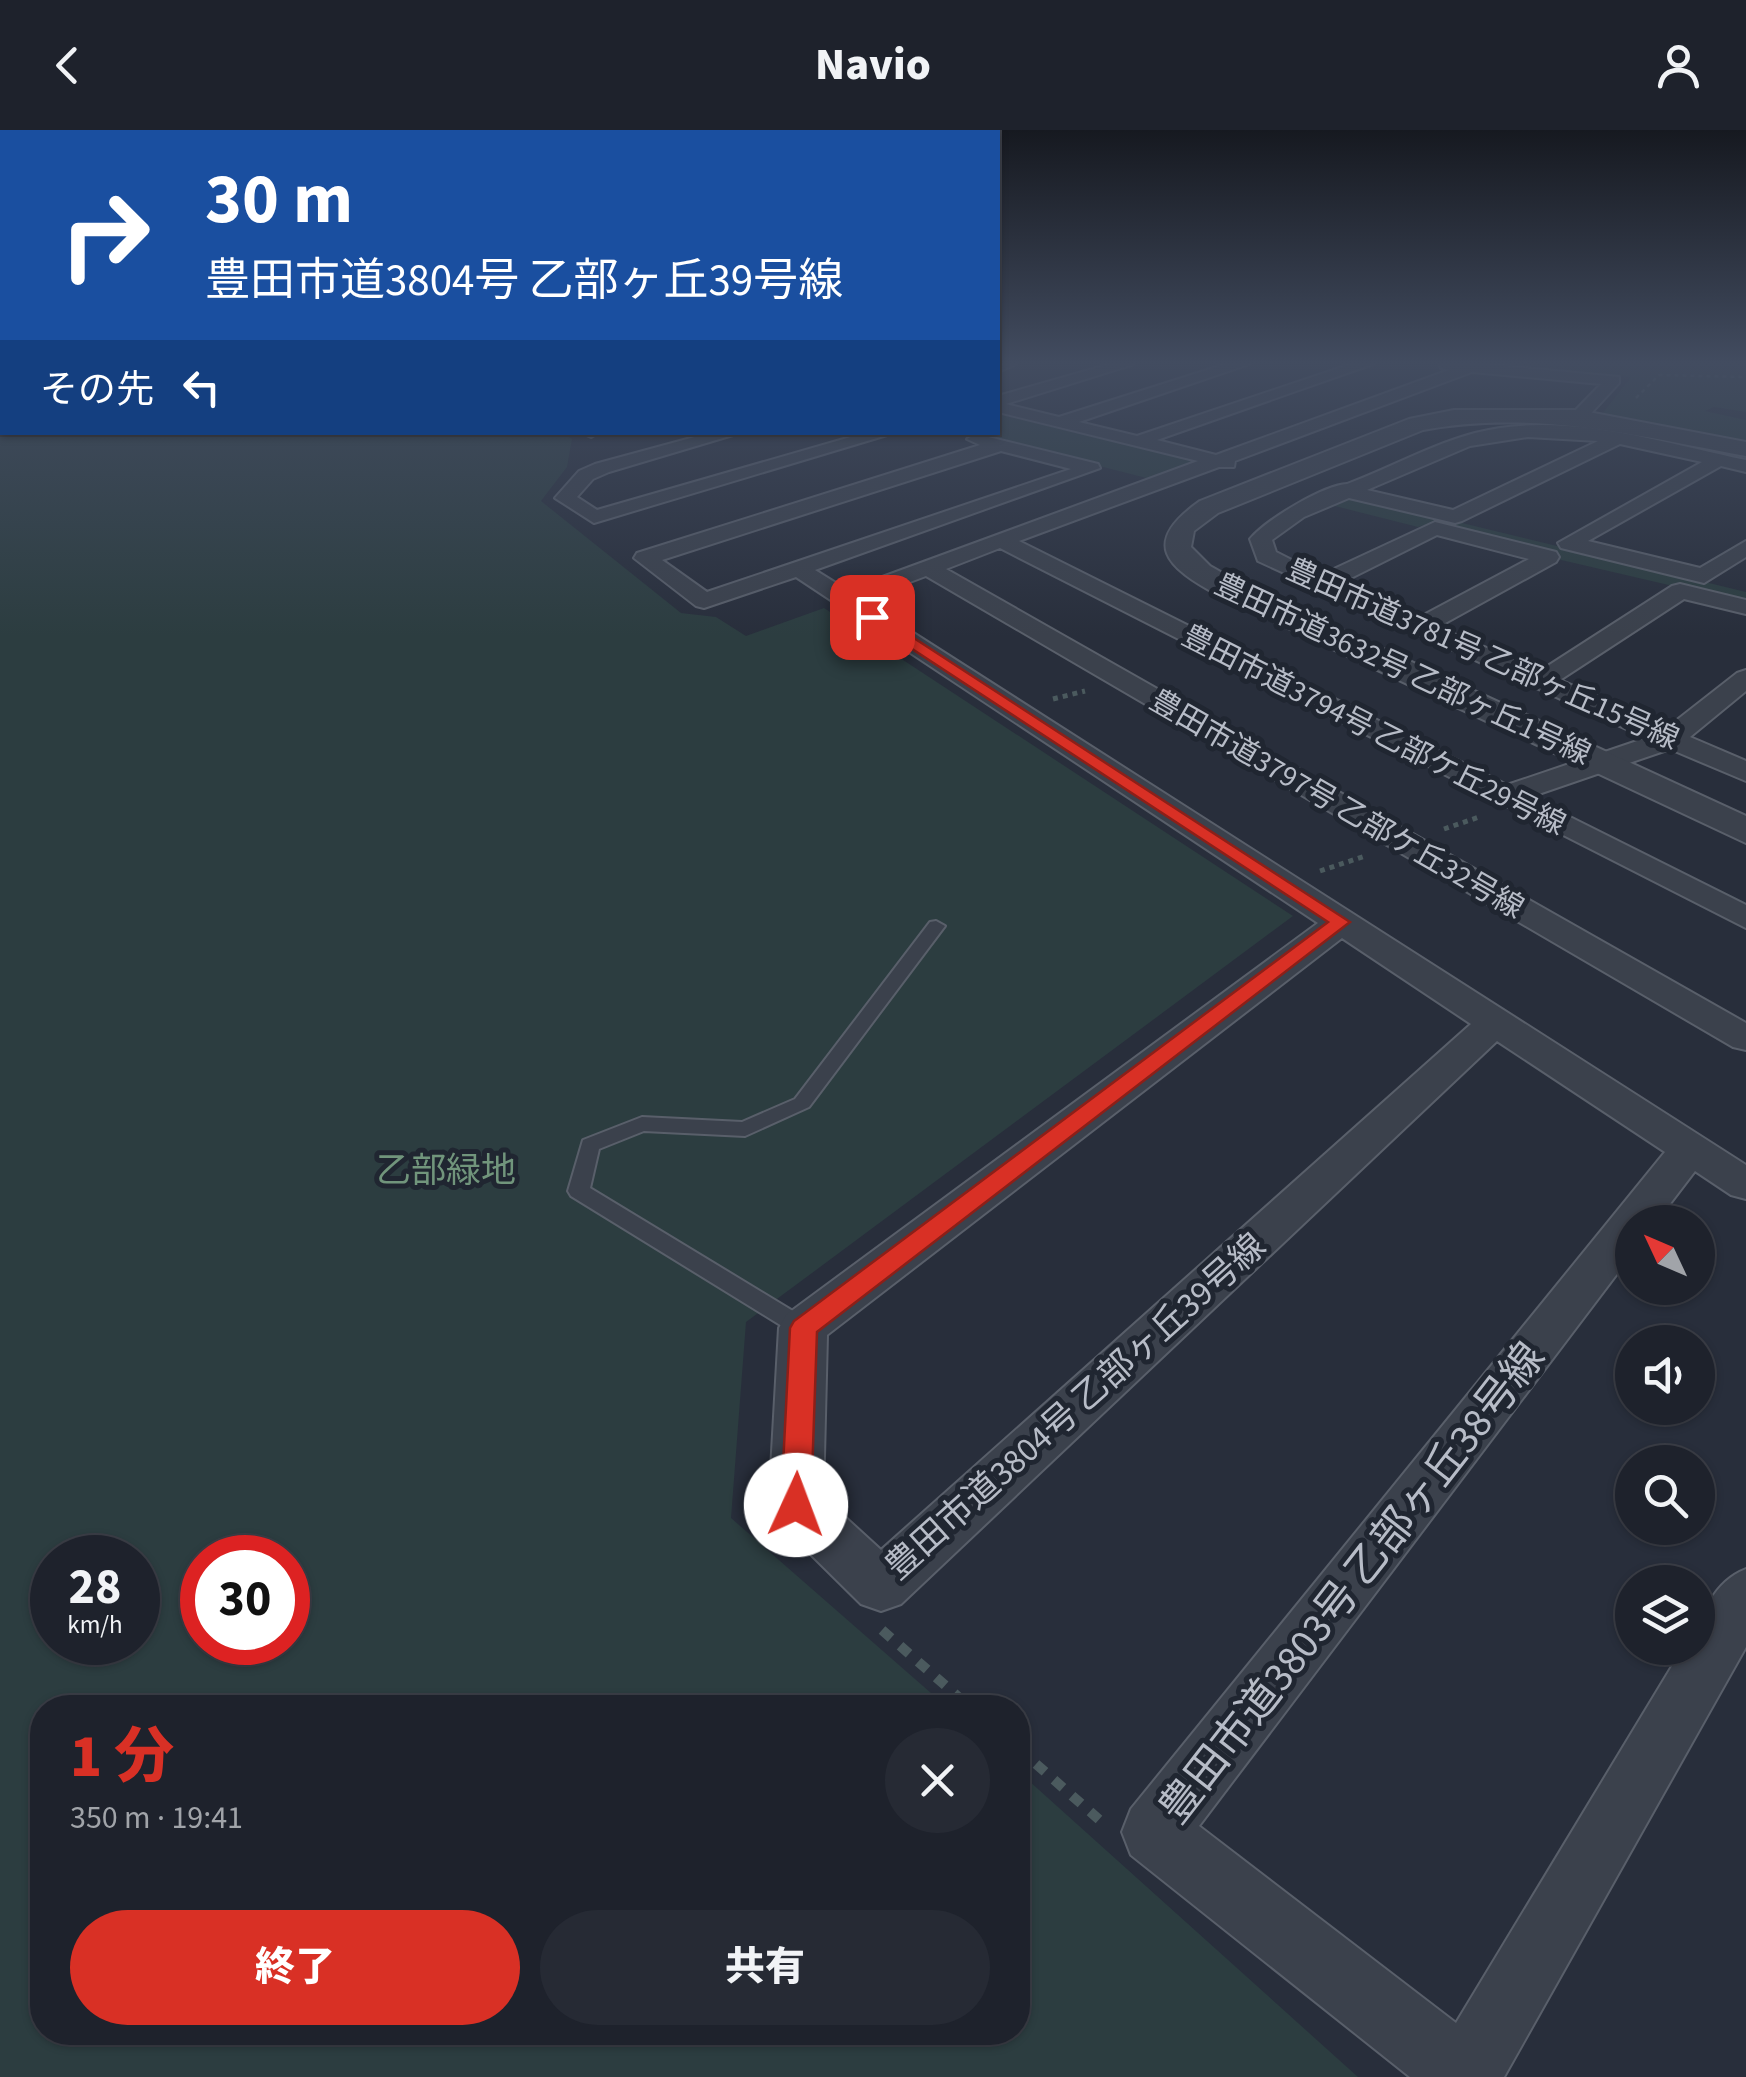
<!DOCTYPE html>
<html lang="ja">
<head>
<meta charset="utf-8">
<style>
  :root { --surface:#1e222c; --page:#262a34; --text:#f1f3f6; --muted:#a1a4a9; --line:#3c3f48; --accent:#d93025 }
  body { margin:0; font-family:"Source Sans 3","Noto Sans JP",sans-serif; background:var(--page); color:var(--text); height:100vh; display:flex; flex-direction:column; font-size:38px; white-space:nowrap }
  * { box-sizing:border-box; margin:0 }
  p { font-size:32px; color:var(--muted) }
  .icon { flex:none; width:55px; height:55px; fill:none; stroke:currentColor; stroke-width:2; stroke-linecap:round; stroke-linejoin:round }
  .map { position:relative; flex:1; overflow:hidden }
  .details { position:absolute; left:30px; top:1565px; width:1000px; height:350px; display:flex; flex-direction:column; background:var(--surface); border-radius:40px; box-shadow:0 2px 8px #0004,0 0 0 2px var(--line) }
  .details>* { flex:none }
  .top-card { position:absolute; left:0px; top:0px; width:1000px; height:305px; box-shadow:0 2px 8px #0004,0 0 0 2px var(--line); background:#1a4fa0; color:#fff; overflow:hidden }
  .needle { width:65px; rotate:314deg }
  .tools { position:absolute; left:1615px; top:1075px; display:grid; gap:20px }
  .tools a { display:grid; place-items:center; width:100px; height:100px; border-radius:50%; background:var(--surface); box-shadow:0 2px 8px #0004,0 0 0 2px var(--line); font-size:50px }
  .speed { position:absolute; left:30px; top:1405px; display:flex; gap:20px; font-size:50px; font-weight:700; text-align:center }
  .speed>* { display:grid; place-content:center; width:130px; height:130px; border-radius:50%; background:var(--surface); box-shadow:0 2px 8px #0004,0 0 0 2px var(--line); line-height:1 }
  .speed small { font-size:25px; font-weight:400 }
  .speed .limit { border:15px solid #d22; background:#fff; color:#111 }
  .pin { position:absolute; display:grid; place-items:center; width:85px; height:85px; color:#fff; margin:-42px; border-radius:20px; box-shadow:0 5px 15px #0006 }
  .me { position:absolute; width:110px; margin:-55px; rotate:2deg; stroke-linejoin:round; filter:drop-shadow(0 0 8px #0008) }
  .turn { display:flex; align-items:center; gap:35px; height:210px; padding:0 40px; font-size:45px }
  .turn .icon { width:130px; height:130px; stroke-width:2.5 }
  .turn b { display:block; font-size:70px; line-height:85px }
  .then { display:flex; align-items:center; height:95px; padding:0 40px; background:#0003; gap:20px; font-size:38px }
  .round { display:grid; place-items:center; flex:none; width:105px; height:105px; border-radius:52px; background:var(--page) }
  .overview { display:flex; align-items:center; justify-content:space-between; height:170px; padding:0 40px }
  h1 { font-size:60px; font-weight:800; line-height:75px; color:var(--accent) }
  .action { display:flex; gap:20px; margin-top:auto; padding:20px 40px }
  .action a { flex:1; height:115px; border-radius:60px; background:var(--accent); color:#fff; font-size:40px; font-weight:800; line-height:115px; text-align:center }
  .action a+a { background:var(--page); color:var(--text) }
  header { display:flex; justify-content:space-between; align-items:center; height:130px; padding:0 40px; background:var(--surface); font-size:45px; font-weight:800 }
  .map>svg:first-child { display:block }
</style>
</head>
<body>
<header><svg class="icon" aria-label="back" viewBox="0 0 24 24"><path d="M15 5l-7 7 7 7"/></svg>Navio<svg class="icon" aria-label="person" viewBox="0 0 24 24"><circle cx="12" cy="8" r="4"/><path d="M4 21q1-7 8-7t8 7"/></svg></header>
<div class="map">
<svg width="1746" height="1947" viewBox="0 0 1746 1947">
  <rect width="100%" height="100%" fill="#282e3b"/>
  <path fill="#2c3d40" fill-rule="evenodd" d="M0 234 2 302 562 303 572 309 567 337 541 371 681 483 716 487 746 506 824 478 1293 786 746 1192 731 1388 947 1577 42 1578V1902H1018V1641L1358 1947H0ZM52 1428H138V1512H52ZM202 1428H288V1512H202Z
    M1463 234H1746V282L1714 277 1705 281 1746 290V312L1602 284 1631 247Z
    M998 284 1198 332 1158 351 970 303 998 302Z
    M1351 366 1746 462V473L1557 429 1561 427 1428 394 1418 397 1327 374Z"/>
  <g fill="none" stroke-linecap="round" stroke-linejoin="round">
    <g stroke="#595f6a" stroke-width="4">
      <path id="service" d="M936 791 945 796 809 977 745 1006 644 1001 599 1019 590 1058 811 1192 815 1198 811 1204 803 1207 795 1204 571 1066 568 1061 583 1010 642 987 742 992 795 969 930 792Z"/>
    </g>
    <g stroke="#595f6a" stroke-width="4">
      <path id="minor" d="M998 234H1016L998 242Z
        M1110 234H1134L1006 274 1059 287 1226 234H1249L1079 292 1137 306 1351 234H1373L1157 310 1216 325 1449 240 1441 238 1439 234H1483L1619 247V253L1584 291 1578 292 1569 287 1601 254 1472 242 1235 331 1234 337H1219L1019 411 1507 655 1646 608 1258 431 1250 409C1267 389 1324 355 1347 354 1390 338 1430 315 1475 303 1564 280 1659 312 1746 330V342L1721 336 1588 411 1700 438 1746 411V427L1704 453 1561 418 1558 413 1702 332 1620 314 1462 391 1455 393 1349 368 1304 387 1272 410 1276 422 1321 445 1435 392 1556 422 1559 427 1556 432 1438 497 1540 541 1672 456 1680 454 1746 470V484L1684 469 1560 550 1668 597 1737 543 1746 540V561L1690 607 1746 631V651L1670 619 1530 667 1746 775V798L1000 418 946 439 1746 893V920L1733 917 926 446 862 470 1746 1035V1069L1731 1065 1695 1041 1656 1092H1632V1124L1199 1696 1456 1893 1683 1518H1698C1698 1485 1715 1451 1746 1439V1517L1504 1947H1410L1131 1725 1122 1702 1131 1679 1665 1022 1497 911 901 1474 881 1481 861 1474 777 1391 769 1375 779 1198 786 1185 1318 793 796 447 704 478 696 476 634 428 637 423 980 315 967 309 976 304 1098 334 1100 338 815 440 847 460 1198 331 998 282V266ZM1528 307 1598 311 1453 380 1367 360 1470 316ZM1001 321 1071 339 707 462 662 430ZM1437 405 1529 429 1418 488 1339 454ZM1342 808 1471 894 881 1420 823 1367 827 1205Z
        M580 302H599L591 307Z
        M713 302H743L609 342 593 349 577 367 597 380 868 302H897L594 393 555 368 579 341 595 334Z"/>
    </g>
    <g stroke="#595f6a" stroke-width="4">
      <path id="tertiary" d="M1454 280H1578L1746 312V326C1639 306 1532 279 1423 300L1218 383 1194 401 1191 417 1210 436 1240 453 1746 686V713L1218 465C1166 437 1140 413 1200 371L1409 289Z"/>
    </g>
    <path stroke="#4b5a5e" stroke-width="2.5" stroke-dasharray="4 4" stroke-linecap="butt" d="M1636 268 1659 245 1746 247"/>
    <path stroke="#4b5a5e" stroke-width="5" stroke-dasharray="5 5" stroke-linecap="butt" d="M1053 569 1085 561
      M1444 699 1479 687
      M1320 741 1365 726"/>
    <path stroke="#4b5a5e" stroke-width="10" stroke-dasharray="12 12" stroke-linecap="butt" d="M882 1500 971 1578
      M1018 1618 1103 1693"/>
    <use href="#service" fill="#3b414c" fill-rule="evenodd"/>
    <use href="#minor" fill="#3b414c" fill-rule="evenodd"/>
    <use href="#tertiary" fill="#3b414c" fill-rule="evenodd"/>
  </g>
  <linearGradient id="sky" x2="0" y2="1"><stop stop-color="#161920"/><stop offset="0.46" stop-color="#424c60"/><stop offset="1" stop-color="#424c60" stop-opacity="0"/></linearGradient>
  <rect width="1746" height="506" fill="url(#sky)"/>
  <path fill="#d93025" stroke="#8d1f18" stroke-width="2.5" d="M868 484H877L1350 792 817 1202 811 1375 807 1384 796 1388 785 1384 781 1375 790 1198 794 1191 1328 792 868 490Z"/>
  <g text-anchor="middle" stroke-width="10" stroke-linejoin="round" paint-order="stroke">
    <g font-size="30" fill="#b7bcc7" stroke="#202631">
      <text transform="translate(1483 524) rotate(24)" y="10">豊田市道3781号 乙部ヶ丘15号線</text>
      <text transform="translate(1403 539) rotate(25)" y="10">豊田市道3632号 乙部ヶ丘1号線</text>
      <text transform="translate(1374 600) rotate(27)" y="10">豊田市道3794号 乙部ケ丘29号線</text>
      <text transform="translate(1337 674) rotate(30)" y="10">豊田市道3797号 乙部ケ丘32号線</text>
    </g>
    <g font-size="35" fill="#71957c" stroke="#202631">
      <text x="446" y="1052">乙部緑地</text>
    </g>
    <g font-size="35" fill="#b7bcc7" stroke="#202631">
      <text transform="translate(1075 1276) rotate(-42)" y="12">豊田市道3804号 乙部ヶ丘39号線</text>
    </g>
    <g font-size="42" fill="#b7bcc7" stroke="#202631">
      <text transform="translate(1351 1452) rotate(-52)" y="15">豊田市道3803号 乙部ヶ丘38号線</text>
    </g>
  </g>
</svg>
<div class="tools">
<a><svg class="needle" viewBox="-14 -14 28 28"><path d="M0-13l5 13h-10z" fill="#e53935"/><path d="M0 13l5-13h-10z" fill="#a1a4a9"/></svg></a>
<a><svg class="icon" aria-label="sound" viewBox="0 0 24 24"><path d="M4 9h4l5-4v14l-5-4H4zM17 9q2 3 0 6"/></svg></a>
<a><svg class="icon" aria-label="search" viewBox="0 0 24 24"><circle cx="10" cy="10" r="6"/><path d="M15 15l6 6"/></svg></a>
<a><svg class="icon" aria-label="layers" viewBox="0 0 24 24"><path d="M12 4l9 5-9 5-9-5zM3 14l9 5 9-5"/></svg></a>
</div>
<div class="speed"><div>28<small>km/h</small></div><div class="limit">30</div></div>
<div class="pin" style="left:872px;top:487px;background:#d93025"><svg class="icon" aria-label="arrive" viewBox="0 0 24 24"><path d="M6 21V4h12l-3 4 3 4H6"/></svg></div>
<svg class="me" style="left:796px;top:1375px" viewBox="-20 -20 40 40"><circle r="19" fill="#fff"/><path d="M0-13L10 11 0 6-10 11z" fill="#d93025"/></svg>
<div class="top-card">
<div class="turn"><svg class="icon" aria-label="right" viewBox="0 0 24 24"><path d="M7 20v-9h11M14 6l5 5-5 5"/></svg><div><b>30 m</b>豊田市道3804号 乙部ヶ丘39号線</div></div>
<div class="then">その先<svg class="icon" aria-label="left" viewBox="0 0 24 24"><path d="M17 20v-9H6M10 6l-5 5 5 5"/></svg></div>
</div>
<section class="details">
<div class="overview"><div><h1>1 分</h1><p>350 m · 19:41</p></div><a class="round"><svg class="icon" aria-label="close" viewBox="0 0 24 24"><path d="M6 6l12 12M18 6L6 18"/></svg></a></div>
<div class="action"><a>終了</a><a>共有</a></div>
</section>
</div>
</body>
</html>
